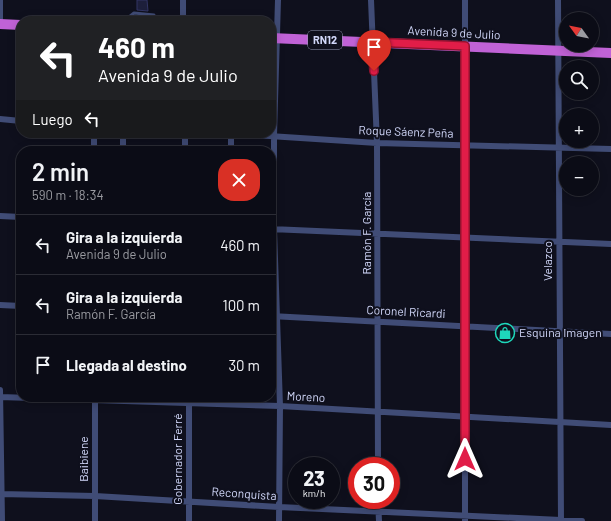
<!DOCTYPE html>
<html lang="es">
<head>
<meta charset="utf-8">
<style>
  :root { --surface:#0b0c16; --page:#14151f; --text:#f1f3f6; --muted:#9a9ba1; --line:#2b2c35 }
  body { margin:0; font-family:Barlow,sans-serif; background:var(--page); color:var(--text); height:100vh; display:flex; flex-direction:column; font-size:15px; white-space:nowrap }
  * { box-sizing:border-box; margin:0 }
  p { font-size:13px; color:var(--muted) }
  .icon { flex:none; width:22px; height:22px; fill:none; stroke:currentColor; stroke-width:2; stroke-linecap:round; stroke-linejoin:round }
  .map { position:relative; flex:1; overflow:hidden }
  .panel { position:absolute; left:16px; top:146px; width:260px; height:256px; display:flex; flex-direction:column; background:var(--surface); border-radius:16px; box-shadow:0 2px 10px #0003,0 0 0 1px var(--line) }
  .panel>* { flex:none }
  .top-card { position:absolute; left:16px; top:16px; width:260px; height:122px; border-radius:16px; box-shadow:0 2px 10px #0003,0 0 0 1px var(--line); background:#202124; color:#fff; overflow:hidden }
  .needle { width:26px; rotate:303deg }
  .buttons { position:absolute; left:559px; top:12px; display:grid; gap:8px }
  .buttons a { display:grid; place-items:center; width:40px; height:40px; border-radius:50%; background:var(--surface); box-shadow:0 2px 10px #0003,0 0 0 1px var(--line); font-size:20px }
  .speed { position:absolute; left:288px; top:457px; display:flex; gap:8px; font-size:20px; font-weight:700; text-align:center }
  .speed>* { display:grid; place-content:center; width:52px; height:52px; border-radius:50%; background:var(--surface); box-shadow:0 2px 10px #0003,0 0 0 1px var(--line); line-height:1 }
  .speed small { font-size:10px; font-weight:400 }
  .speed .limit { border:6px solid #d22; background:#fff; color:#111 }
  .pin { position:absolute; display:grid; place-items:center; width:34px; height:34px; color:#fff; margin:-41px -17px; border-radius:50% 50% 50% 0; rotate:-45deg; box-shadow:0 0 4px #0007 }
  .pin .icon { rotate:45deg }
  .me { position:absolute; width:44px; margin:-22px; rotate:0deg; stroke-linejoin:round; filter:drop-shadow(0 0 3px #0008) }
  .turn { display:flex; align-items:center; gap:14px; height:84px; padding:0 16px; font-size:18px }
  .turn .icon { width:52px; height:52px; stroke-width:2.5 }
  .turn b { display:block; font-size:28px; line-height:34px }
  .then { display:flex; align-items:center; height:38px; padding:0 16px; background:#0003; gap:8px; font-size:15px }
  .round { display:grid; place-items:center; flex:none; width:42px; height:42px; border-radius:16px; background:var(--page) }
  .overview { display:flex; align-items:center; justify-content:space-between; height:68px; padding:0 16px }
  h1 { font-size:24px; font-weight:600; line-height:30px }
  ul { padding:0; list-style:none }
  li { display:flex; align-items:center; gap:12px; height:60px; padding:0 16px; border-top:1px solid var(--line) }
  li div { flex:1 }
  li b { display:block; font-size:15px }
  li em { font-style:normal }
  .map>svg:first-child { display:block }
</style>
</head>
<body>
<div class="map">
<svg width="611" height="521" viewBox="0 0 611 521">
  <rect width="100%" height="100%" fill="#0f101d"/>
  <path fill="#1d1f3b" stroke="#323564" d="M137 0H147L148 11 137 10Z
    M136 16 148 17V21L136 20Z"/>
  <g fill="none" stroke-linecap="round" stroke-linejoin="round">
    <path stroke="#404c76" stroke-width="3" d="M129 21V17L134 13 154 15 153 21"/>
    <path stroke="#404c76" stroke-width="6" d="M183 0V21
      M278 0 274 135V229L280 406 279 521
      M371 0 377 143 378 466
      M465 0V521
      M558 0 561 521
      M0 26V0
      M0 119 21 121
      M94 133V151
      M185 133V151
      M225 133 377 143 611 149
      M123 151V133
      M231 151V134
      M0 216 21 217
      M271 229 611 244
      M0 305 21 306
      M271 316 611 334
      M0 390 2 521
      M0 397 280 406 611 425
      M95 397V521
      M0 494 95 496 279 507 582 521
      M378 500 379 521
      M189 521V397"/>
    <path stroke="#c062d6" stroke-width="10" d="M0 24 21 25
      M271 38 611 53"/>
  </g>
  <g fill="none" stroke-linecap="round" stroke-linejoin="round">
    <g stroke="#92132f" stroke-width="10">
      <path id="route" d="M374 71 372 42 465 46V459"/>
    </g>
    <use href="#route" stroke="#e11d48" stroke-width="7"/>
  </g>
  <defs>
    <g id="shop-ring" transform="scale(1)"><circle r="9.5" fill="#0f101d" stroke="#1ed8bb" stroke-width="1.5"/><path d="M-5-2.5h2.3a2.7 3.5 0 0 1 5.4 0H5L5.5 6h-11ZM-1.5-2.5h3a1.5 2.3 0 0 0-3 0Z" fill="#1ed8bb"/></g>
  </defs>
  <g fill-rule="evenodd">
    <use href="#shop-ring" x="505" y="333"/>
  </g>
  <g text-anchor="middle" stroke-width="4" stroke-linejoin="round" paint-order="stroke">
    <rect fill="#0f101d" stroke="#979bb7" stroke-width="1" x="308" y="31" width="34" height="18" rx="3"/>
    <g font-size="11" font-weight="bold" fill="#d1d7f9">
      <text x="325" y="44">RN12</text>
    </g>
    <g font-size="12" fill="#d1d7f9" stroke="#0f101d">
      <text transform="translate(454 33) rotate(3)" y="4">Avenida 9 de Julio</text>
      <text transform="translate(406 132) rotate(2)" y="4">Roque Sáenz Peña</text>
      <text transform="translate(367 233) rotate(-90)" y="4">Ramón F. García</text>
      <text transform="translate(548 261) rotate(-90)" y="4">Velazco</text>
      <text transform="translate(406 312) rotate(3)" y="4">Coronel Ricardi</text>
      <text transform="translate(306 397) rotate(3)" y="4">Moreno</text>
      <text transform="translate(84 459) rotate(-90)" y="4">Baibiene</text>
      <text transform="translate(178 459) rotate(-90)" y="4">Gobernador Ferré</text>
      <text transform="translate(244 494) rotate(4)" y="4">Reconquista</text>
    </g>
    <g font-size="12" fill="#d1d7f9" stroke="#0f101d" text-anchor="start">
      <text x="519" y="337">Esquina Imagen</text>
    </g>
  </g>
</svg>
<div class="buttons">
<a><svg class="needle" viewBox="-14 -14 28 28"><path d="M0-13l5 13h-10z" fill="#e53935"/><path d="M0 13l5-13h-10z" fill="#9a9ba1"/></svg></a>
<a><svg class="icon" aria-label="search" viewBox="0 0 24 24"><circle cx="10" cy="10" r="6"/><path d="M15 15l6 6"/></svg></a>
<a>+</a>
<a>−</a>
</div>
<div class="speed"><div>23<small>km/h</small></div><div class="limit">30</div></div>
<div class="pin" style="left:374px;top:71px;background:#d93025"><svg class="icon" aria-label="arrive" viewBox="0 0 24 24"><path d="M6 21V4h12l-3 4 3 4H6"/></svg></div>
<svg class="me" style="left:465px;top:459px" viewBox="-20 -20 40 40"><path d="M0-17L14 15 0 8-14 15z" fill="#e11d48" stroke="#fff" stroke-width="4"/></svg>
<div class="top-card">
<div class="turn"><svg class="icon" aria-label="left" viewBox="0 0 24 24"><path d="M17 20v-9H6M10 6l-5 5 5 5"/></svg><div><b>460 m</b>Avenida 9 de Julio</div></div>
<div class="then">Luego<svg class="icon" aria-label="left" viewBox="0 0 24 24"><path d="M17 20v-9H6M10 6l-5 5 5 5"/></svg></div>
</div>
<section class="panel">
<div class="overview"><div><h1>2 min</h1><p>590 m · 18:34</p></div><a class="round" style="background:#d93025;color:#fff"><svg class="icon" aria-label="close" viewBox="0 0 24 24"><path d="M6 6l12 12M18 6L6 18"/></svg></a></div>
<ul>
<li><svg class="icon" aria-label="left" viewBox="0 0 24 24"><path d="M17 20v-9H6M10 6l-5 5 5 5"/></svg><div><b>Gira a la izquierda</b><p>Avenida 9 de Julio</p></div><em>460 m</em></li>
<li><svg class="icon" aria-label="left" viewBox="0 0 24 24"><path d="M17 20v-9H6M10 6l-5 5 5 5"/></svg><div><b>Gira a la izquierda</b><p>Ramón F. García</p></div><em>100 m</em></li>
<li><svg class="icon" aria-label="arrive" viewBox="0 0 24 24"><path d="M6 21V4h12l-3 4 3 4H6"/></svg><div><b>Llegada al destino</b></div><em>30 m</em></li>
</ul>
</section>
</div>
</body>
</html>
